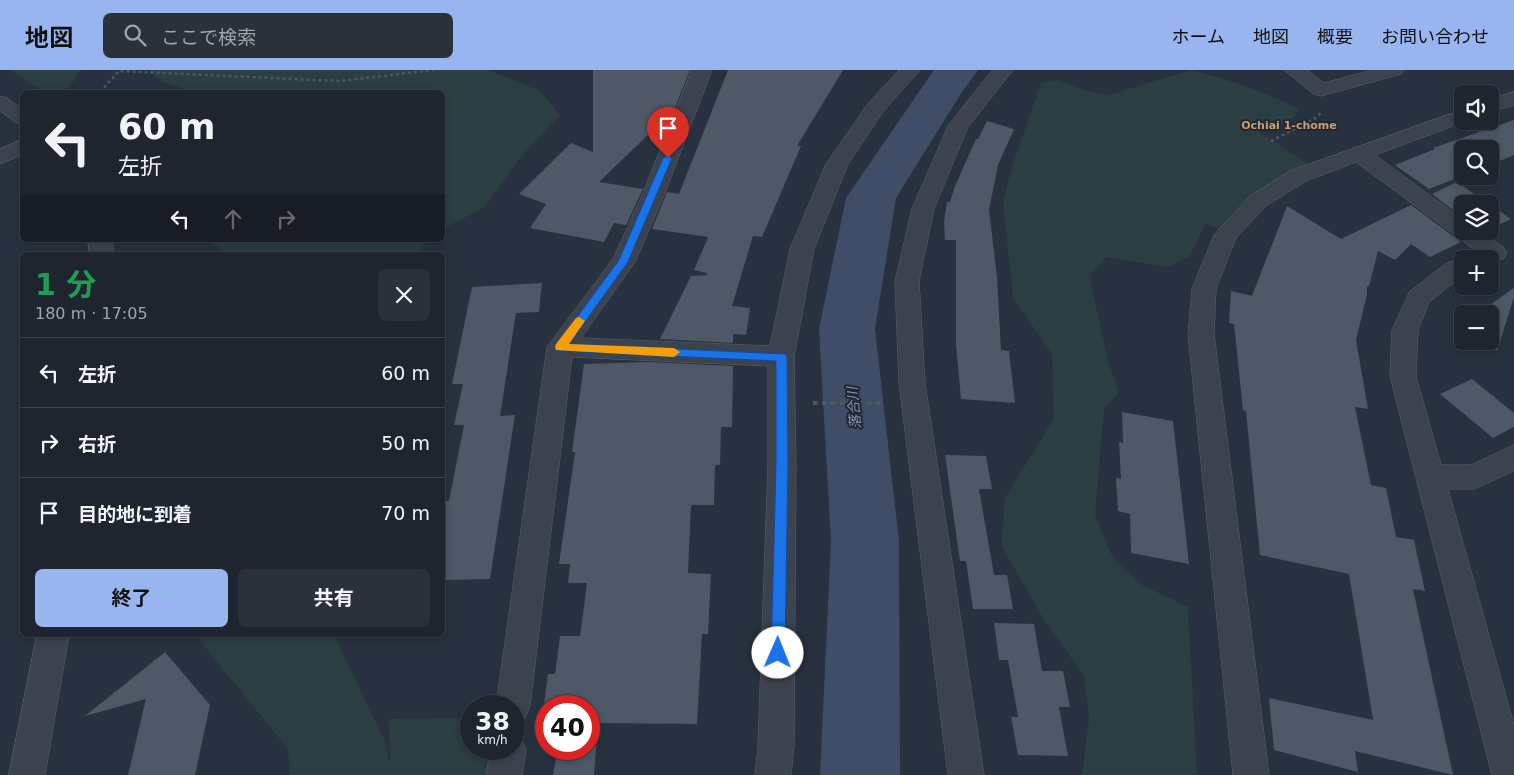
<!DOCTYPE html>
<html lang="ja">
<head>
<meta charset="utf-8">
<style>
  :root { --surface:#1e252f; --page:#2b313b; --text:#f1f3f6; --muted:#a1a5aa; --line:#3c424b; --accent:#98b5ef }
  body { margin:0; font-family:"DejaVu Sans","Noto Sans JP",sans-serif; background:var(--page); color:var(--text); height:100vh; display:flex; flex-direction:column; font-size:19px; white-space:nowrap }
  * { box-sizing:border-box; margin:0 }
  p { font-size:16px; color:var(--muted) }
  .icon { flex:none; width:28px; height:28px; fill:none; stroke:currentColor; stroke-width:2; stroke-linecap:round; stroke-linejoin:round }
  .map { position:relative; flex:1; overflow:hidden }
  .drawer { position:absolute; left:20px; top:182px; width:425px; height:385px; display:flex; flex-direction:column; background:var(--surface); border-radius:8px; box-shadow:0 2px 8px #0003,0 0 0 1px var(--line) }
  .drawer>* { flex:none }
  .guide { position:absolute; left:20px; top:20px; width:425px; height:152px; border-radius:8px; box-shadow:0 2px 8px #0003,0 0 0 1px var(--line); background:#1e252f; color:var(--text); overflow:hidden }
  .fabs { position:absolute; left:1454px; top:15px; display:grid; gap:10px }
  .fabs a { display:grid; place-items:center; width:45px; height:45px; border-radius:8px; background:var(--surface); box-shadow:0 2px 8px #0003,0 0 0 1px var(--line); font-size:25px }
  .speed { position:absolute; left:460px; top:625px; display:flex; gap:10px; font-size:25px; font-weight:700; text-align:center }
  .speed>* { display:grid; place-content:center; width:65px; height:65px; border-radius:50%; background:var(--surface); box-shadow:0 2px 8px #0003,0 0 0 1px var(--line); line-height:1 }
  .speed small { font-size:12px; font-weight:400 }
  .speed .limit { border:8px solid #d22; background:#fff; color:#111 }
  .pin { position:absolute; display:grid; place-items:center; width:42px; height:42px; color:#fff; margin:-51px -21px; border-radius:50% 50% 50% 0; rotate:-45deg; box-shadow:0 0 5px #0007 }
  .pin .icon { rotate:45deg }
  .me { position:absolute; width:55px; margin:-28px; rotate:1deg; stroke-linejoin:round; filter:drop-shadow(0 0 4px #0008) }
  .turn { display:flex; align-items:center; gap:18px; height:105px; padding:0 15px; font-size:22px }
  .turn .icon { width:65px; height:65px; stroke-width:2.5 }
  .turn b { display:block; font-size:35px; line-height:42px }
  .lanes { display:flex; align-items:center; height:48px; padding:0 15px; background:#0003; justify-content:center; gap:25px; direction:ltr }
  .lanes .off { opacity:.35 }
  .round { display:grid; place-items:center; flex:none; width:52px; height:52px; border-radius:8px; background:var(--page) }
  .head { display:flex; align-items:center; justify-content:space-between; height:85px; padding:0 15px }
  h1 { font-size:30px; font-weight:700; line-height:38px; color:#1e9e55 }
  .primary-button { display:flex; gap:10px; margin-top:auto; padding:10px 15px }
  .primary-button a { flex:1; height:58px; border-radius:8px; background:var(--accent); color:#111; font-size:20px; font-weight:700; line-height:58px; text-align:center }
  .primary-button a+a { background:var(--page); color:var(--text) }
  ul { padding:0; list-style:none }
  li { display:flex; align-items:center; gap:15px; height:70px; padding:0 15px; border-top:1px solid var(--line) }
  li div { flex:1 }
  li b { display:block; font-size:19px }
  li em { font-style:normal }
  header { display:flex; align-items:center; gap:30px; box-sizing:border-box; height:70px; padding:0 25px; background:var(--accent); color:#111 }
  header strong { font-size:24px }
  nav { display:flex; gap:28px; margin-inline-start:auto; font-size:18px }
  .search { width:350px; height:45px; background:var(--page); display:flex; align-items:center; gap:12px; box-sizing:border-box; padding:0 18px; border-radius:8px; color:var(--muted); font-size:19px }
  .map>svg:first-child { display:block }
</style>
</head>
<body>
<header>
<strong>地図</strong>
<div class="search"><svg class="icon" aria-label="search" viewBox="0 0 24 24"><circle cx="10" cy="10" r="6"/><path d="M15 15l6 6"/></svg>ここで検索</div>
<nav><a>ホーム</a><a>地図</a><a>概要</a><a>お問い合わせ</a></nav>
</header>
<div class="map">
<svg width="1514" height="705" viewBox="0 0 1514 705">
  <rect width="100%" height="100%" fill="#28313f"/>
  <path fill="#2b3e41" d="M10 0H81L66 22H43Z
    M149 0H488L540 21 560 45 519 89 485 137 443 159 442 22H197L164 13Z
    M1191 0C1228 9 1264 22 1299 39L1294 48 1269 56 1248 55 1310 95 1220 160 1206 153 1190 186 1168 197 1107 187 1089 205 1108 291 1119 322 1104 339 1095 445 1113 488 1142 515 1188 537 1197 705H1082L1089 648 1084 606 1044 550 1001 475 1005 428 1054 348 1052 284 1013 228 1003 131 1014 91 1041 13 1057 10 1091 22 1109 25Z
    M207 170H426L419 185H231Z
    M195 565H334L385 671 390 694 389 649 471 648V679H498L494 705H290L288 679Z"/>
  <g fill="none" stroke-linecap="round" stroke-linejoin="round">
    <path fill="#404d66" fill-rule="evenodd" d="M934 0H978L960 25 896 128 875 259 899 471 900 705H820L831 471 819 259 846 128Z"/>
  </g>
  <path fill="#4f5867" d="M593 0H690L674 40 599 112 643 119 626 155 614 153 604 172 530 158 546 134 519 124 571 73 593 82Z
    M728 0H843L797 76H801L762 167 753 166 732 236 750 238 746 265 733 264V273L660 269 691 206 707 205V203L694 200 708 167 652 159 667 122 679 124Z
    M1514 50V85L1490 95V79H1462V106L1429 119 1395 95 1435 79 1433 78Z
    M987 51 1014 59 998 95 989 140 997 207 1001 280 1009 281 1015 333 961 329 956 274V170H945L944 151 947 132H950L955 116 976 69H978Z
    M1457 112 1489 134H1462V147L1432 124Z
    M1490 134 1511 149 1490 159Z
    M1411 135 1461 172 1430 187 1411 174 1395 190 1378 181 1369 216 1367 217V224L1356 270 1368 339 1355 337 1371 415 1386 418 1396 467 1414 470 1425 521 1413 519 1453 705 1355 681 1358 702 1274 680 1269 628 1373 650 1349 504 1260 485 1246 341 1243 340 1234 254 1229 253 1231 221 1252 226 1287 136 1341 169Z
    M542 213 539 242 516 243 500 346 515 345 490 509 442 510V431H449L464 355H454L463 314H452L472 217Z
    M1514 218V227L1497 281 1474 271H1490V244H1477Z
    M648 292 733 296 732 357H721L720 395H715L714 435H691L688 503 711 504 708 564H702L697 654 598 653 594 705H553L558 679H589V636H546V672H539L548 604H555L560 566H580L587 513H568L570 494H559L575 382H572L584 294Z
    M1472 309 1514 343V357L1493 368 1440 324Z
    M1122 342 1173 351 1189 494 1131 483 1130 444 1118 441 1116 408 1121 409 1119 372 1123 373Z
    M945 385 986 386 992 419H979L994 505H1007L1013 539H973L966 491H960Z
    M994 553 1034 554 1042 601H1063L1070 637H1059L1068 686 1018 685 1011 647H1018L1008 590H999Z
    M165 582 210 635 195 705H128L146 629 85 646Z"/>
  <g fill="none" stroke-linecap="round" stroke-linejoin="round">
    <g stroke="#5a616c" stroke-width="1">
      <path id="minor" d="M692 0H712L665 123 635 192 581 268 770 276 790 179 826 94 867 35 899 0H920L882 43 848 94 814 179 794 287 796 394 794 677 791 705H755L758 677 768 394V296L572 287 530 636 525 648 514 653V636H496L547 277 613 189 643 123Z
        M993 0H1013L968 57 934 139 919 211 925 313 984 705H948L899 313 895 211 912 139 948 56Z
        M1285 0H1307L1324 13 1372 0H1404L1401 4 1321 26 1314 24Z
        M1514 22V35L1490 42V29Z
        M0 26 7 28 22 39V54L15 52 0 41Z
        M1462 40V51H1467L1375 85 1462 149V161H1481L1503 177 1507 183 1503 189 1495 191 1487 189 1356 92 1306 111 1266 136 1236 168 1216 219 1214 264 1269 705H1233L1188 264 1192 219 1214 165 1250 126 1290 101Z
        M22 70V85L0 94V79Z
        M88 170H112L114 185H90Z
        M1462 188 1466 189H1462V206L1429 232 1418 260 1416 306 1441 395H1471L1514 375V401L1474 419H1448L1514 655V705H1492L1390 306 1392 260 1410 221 1447 193Z
        M37 565H69L45 705H9Z
        M514 664 520 667 526 679 522 705H486L491 679H514Z"/>
    </g>
    <path stroke="#4a5b5f" stroke-width="2.5" stroke-dasharray="3 3" stroke-linecap="butt" d="M100 22 119 1 339 11 434 0
      M1271 71 1314 49 1321 43"/>
    <path stroke="#4a5b5f" stroke-width="4" stroke-dasharray="4.5 4.5" stroke-linecap="butt" d="M813 333H885"/>
    <use href="#minor" fill="#3c434f" fill-rule="evenodd"/>
  </g>
  <path fill="#1a73e8" stroke="#114b97" d="M668 85 672 88 628 192 569 274 785 284 787 287 788 394 785 583 783 588 778 590 773 588 771 583 776 394V291L560 281 555 277 619 190 663 88Z"/>
  <path fill="#f59e0b" d="M579 247 585 251 569 274 674 278 680 282 674 287 556 280 555 277 556 274 576 248Z"/>
  <g text-anchor="middle" stroke-width="4" stroke-linejoin="round" paint-order="stroke">
    <g font-size="11" font-weight="bold" fill="#cc9d70" stroke="#212834">
      <text x="1289" y="59">Ochiai 1-chome</text>
    </g>
    <g font-size="14" font-style="italic" fill="#8393ae" stroke="#212834">
      <text transform="translate(854 338) rotate(-95)" y="5">落合川</text>
    </g>
  </g>
</svg>
<div class="fabs">
<a><svg class="icon" aria-label="sound" viewBox="0 0 24 24"><path d="M4 9h4l5-4v14l-5-4H4zM17 9q2 3 0 6"/></svg></a>
<a><svg class="icon" aria-label="search" viewBox="0 0 24 24"><circle cx="10" cy="10" r="6"/><path d="M15 15l6 6"/></svg></a>
<a><svg class="icon" aria-label="layers" viewBox="0 0 24 24"><path d="M12 4l9 5-9 5-9-5zM3 14l9 5 9-5"/></svg></a>
<a>+</a>
<a>−</a>
</div>
<div class="speed"><div>38<small>km/h</small></div><div class="limit">40</div></div>
<div class="pin" style="left:668px;top:88px;background:#d93025"><svg class="icon" aria-label="arrive" viewBox="0 0 24 24"><path d="M6 21V4h12l-3 4 3 4H6"/></svg></div>
<svg class="me" style="left:778px;top:583px" viewBox="-20 -20 40 40"><circle r="19" fill="#fff"/><path d="M0-13L10 11 0 6-10 11z" fill="#1a73e8"/></svg>
<div class="guide">
<div class="turn"><svg class="icon" aria-label="left" viewBox="0 0 24 24"><path d="M17 20v-9H6M10 6l-5 5 5 5"/></svg><div><b>60 m</b>左折</div></div>
<div class="lanes"><svg class="icon" aria-label="left" viewBox="0 0 24 24"><path d="M17 20v-9H6M10 6l-5 5 5 5"/></svg><svg class="icon off" aria-label="ahead" viewBox="0 0 24 24"><path d="M12 20V5M6 11l6-6 6 6"/></svg><svg class="icon off" aria-label="right" viewBox="0 0 24 24"><path d="M7 20v-9h11M14 6l5 5-5 5"/></svg></div>
</div>
<section class="drawer">
<div class="head"><div><h1>1 分</h1><p>180 m · 17:05</p></div><a class="round"><svg class="icon" aria-label="close" viewBox="0 0 24 24"><path d="M6 6l12 12M18 6L6 18"/></svg></a></div>
<ul>
<li><svg class="icon" aria-label="left" viewBox="0 0 24 24"><path d="M17 20v-9H6M10 6l-5 5 5 5"/></svg><div><b>左折</b></div><em>60 m</em></li>
<li><svg class="icon" aria-label="right" viewBox="0 0 24 24"><path d="M7 20v-9h11M14 6l5 5-5 5"/></svg><div><b>右折</b></div><em>50 m</em></li>
<li><svg class="icon" aria-label="arrive" viewBox="0 0 24 24"><path d="M6 21V4h12l-3 4 3 4H6"/></svg><div><b>目的地に到着</b></div><em>70 m</em></li>
</ul>
<div class="primary-button"><a>終了</a><a>共有</a></div>
</section>
</div>
</body>
</html>
